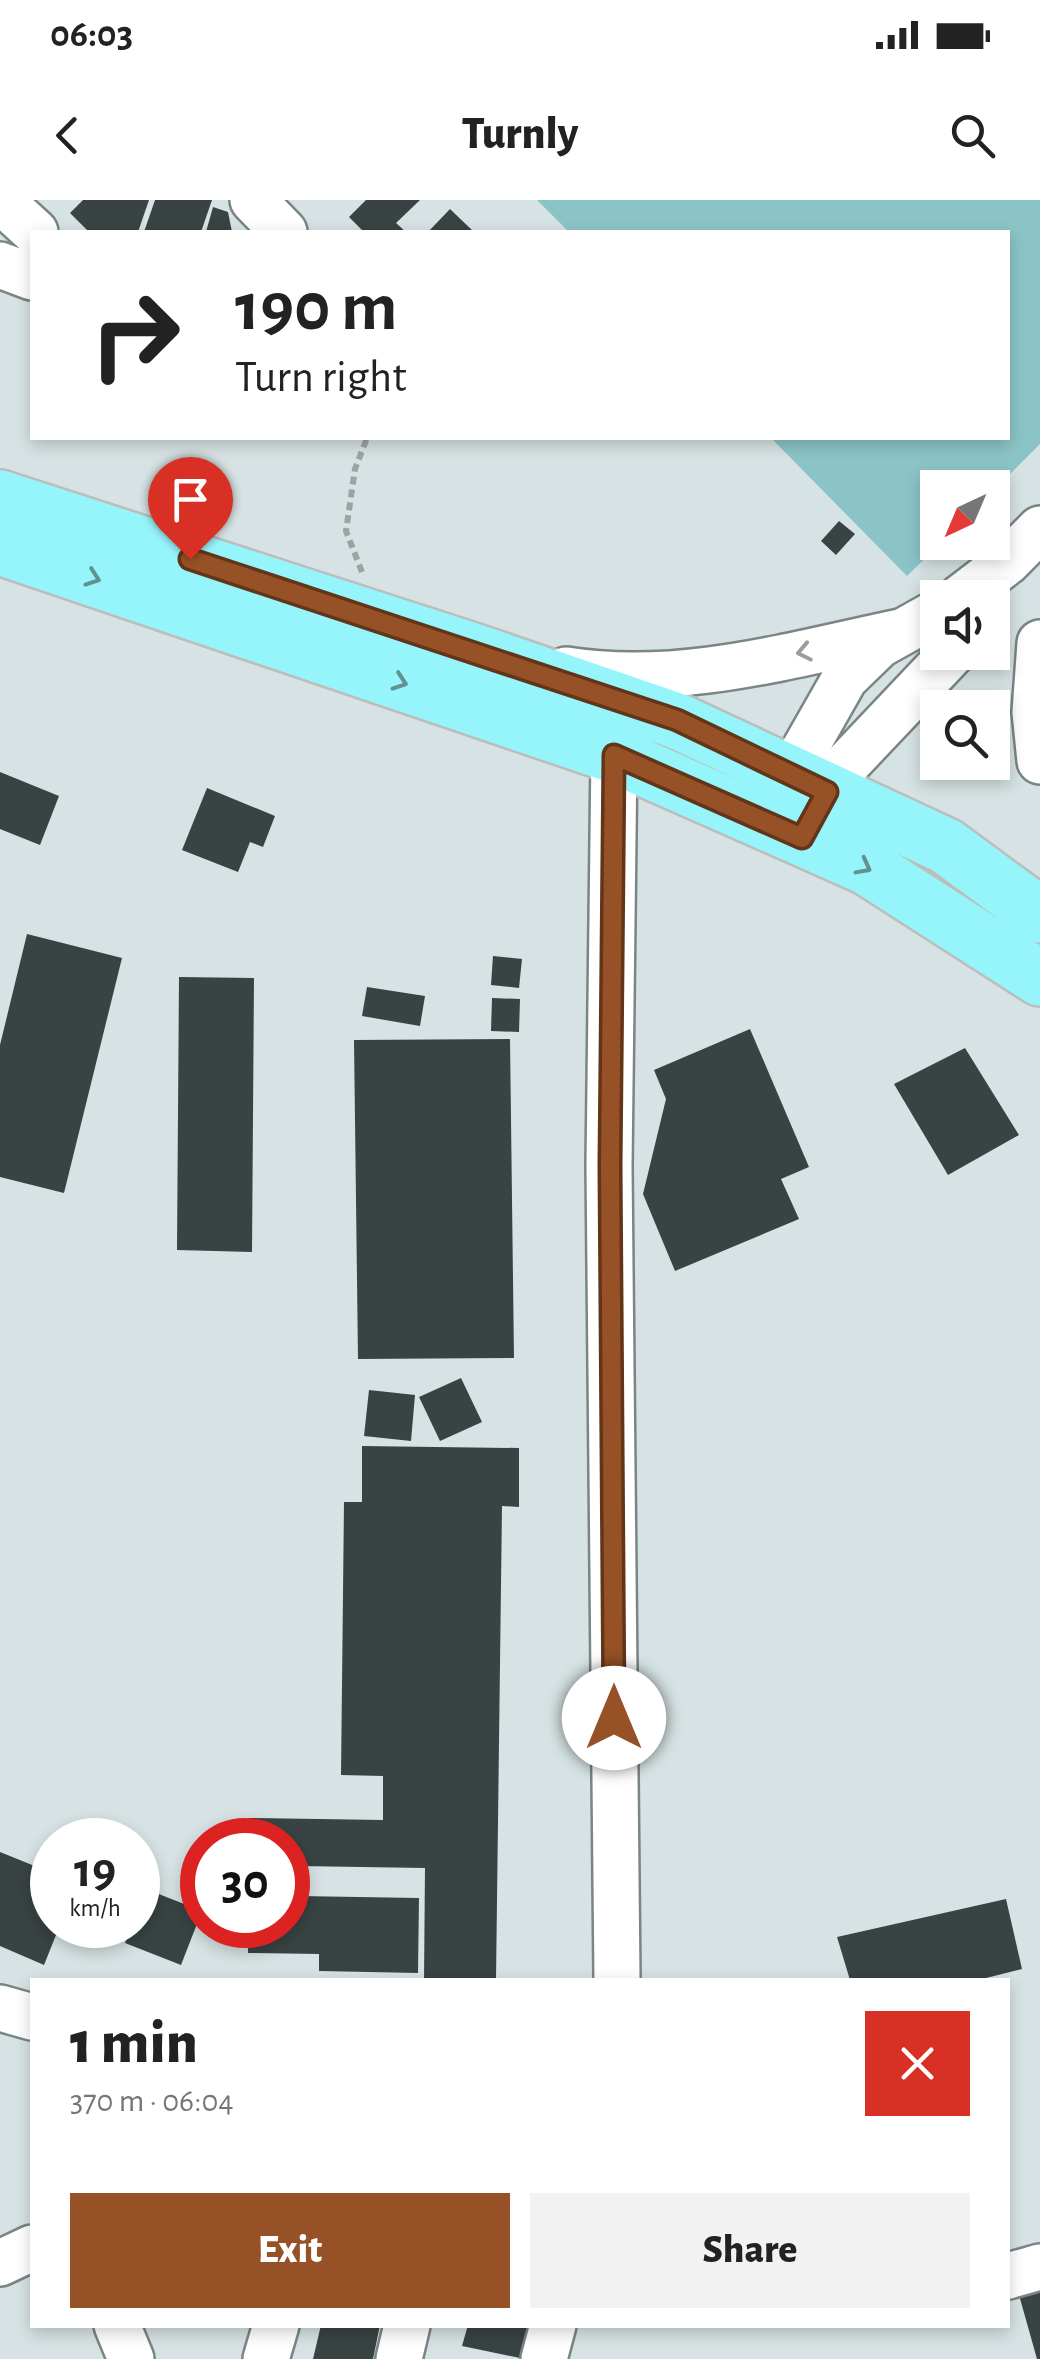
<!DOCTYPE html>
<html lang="en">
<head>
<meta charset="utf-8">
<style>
  :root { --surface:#fff; --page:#f2f2f2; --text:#222; --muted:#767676; --accent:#965126 }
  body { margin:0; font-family:"Alegreya Sans",sans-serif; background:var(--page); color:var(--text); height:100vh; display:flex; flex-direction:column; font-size:38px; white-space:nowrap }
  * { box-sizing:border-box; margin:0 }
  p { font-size:32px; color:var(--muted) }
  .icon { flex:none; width:55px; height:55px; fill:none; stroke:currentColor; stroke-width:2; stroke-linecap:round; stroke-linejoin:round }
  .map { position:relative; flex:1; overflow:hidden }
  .drawer { position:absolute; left:30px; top:1778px; width:980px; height:350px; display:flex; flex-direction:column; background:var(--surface); border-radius:0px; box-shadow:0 5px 15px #0003 }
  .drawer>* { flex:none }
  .top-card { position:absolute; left:30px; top:30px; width:980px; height:210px; border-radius:0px; box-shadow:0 5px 15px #0003; background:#fff; color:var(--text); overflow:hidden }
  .needle { width:65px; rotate:224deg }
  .controls { position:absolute; left:920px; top:270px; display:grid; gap:20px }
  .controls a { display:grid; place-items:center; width:90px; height:90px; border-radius:0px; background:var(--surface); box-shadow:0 5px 15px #0003; font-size:50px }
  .speed { position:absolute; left:30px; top:1618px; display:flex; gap:20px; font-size:50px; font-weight:700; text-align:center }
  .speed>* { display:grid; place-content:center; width:130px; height:130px; border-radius:50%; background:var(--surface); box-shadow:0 5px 15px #0003; line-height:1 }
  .speed small { font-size:25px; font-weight:400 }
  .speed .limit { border:15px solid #d22; background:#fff; color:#111 }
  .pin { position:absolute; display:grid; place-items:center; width:85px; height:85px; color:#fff; margin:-102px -42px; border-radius:50% 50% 50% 0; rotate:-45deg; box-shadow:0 0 10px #0007 }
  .pin .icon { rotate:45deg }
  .me { position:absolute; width:110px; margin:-55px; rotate:0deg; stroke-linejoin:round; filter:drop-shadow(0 0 8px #0008) }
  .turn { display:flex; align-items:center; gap:35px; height:210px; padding:0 40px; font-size:45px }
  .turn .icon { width:130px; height:130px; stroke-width:2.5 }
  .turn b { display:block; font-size:70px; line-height:85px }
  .round { display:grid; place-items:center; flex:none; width:105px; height:105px; border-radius:0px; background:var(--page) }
  .headline { display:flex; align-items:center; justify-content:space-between; height:170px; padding:0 40px }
  h1 { font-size:60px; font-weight:800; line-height:75px }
  .button { display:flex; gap:20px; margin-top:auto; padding:20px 40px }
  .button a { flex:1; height:115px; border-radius:0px; background:var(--accent); color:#fff; font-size:40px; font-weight:800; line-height:115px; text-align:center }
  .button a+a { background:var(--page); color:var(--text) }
  .status { display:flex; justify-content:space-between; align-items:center; height:70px; padding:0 50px; background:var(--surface); direction:ltr }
  .status svg { height:28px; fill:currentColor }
  header { display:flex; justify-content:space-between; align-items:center; height:130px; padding:0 40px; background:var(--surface); font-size:45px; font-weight:800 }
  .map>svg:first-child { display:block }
</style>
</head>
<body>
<div class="status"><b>06:03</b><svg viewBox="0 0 49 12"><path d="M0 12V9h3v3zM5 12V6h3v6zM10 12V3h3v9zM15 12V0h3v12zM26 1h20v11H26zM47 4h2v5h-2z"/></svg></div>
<header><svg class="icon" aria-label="back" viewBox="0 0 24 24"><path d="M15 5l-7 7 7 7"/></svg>Turnly<svg class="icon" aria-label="search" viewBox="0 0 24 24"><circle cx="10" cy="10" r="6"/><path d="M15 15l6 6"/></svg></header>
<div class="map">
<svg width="1040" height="2159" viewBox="0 0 1040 2159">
  <rect width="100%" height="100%" fill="#d6e2e3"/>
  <path fill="#8bc4c7" d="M537 0H1040V244L993 291 992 288H938V342L941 343 907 376 771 238H1008V32H569Z"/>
  <path fill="#394344" d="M83 0H149L138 32H84L87 30 70 13Z
    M155 0H212L201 32H144Z
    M366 0H420L396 23 406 32H364L349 17Z
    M213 7 228 12 232 32H206Z
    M450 9 474 32H428Z
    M839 321 855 334 836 355 821 341Z
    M0 572 59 596 40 645 0 629Z
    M207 588 275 616 263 647 250 642 238 672 182 650Z
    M27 734 122 758 64 993 0 977V845Z
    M493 756 522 759 519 788 491 785Z
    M179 777 254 778 252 1052 177 1050Z
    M367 787 425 796 420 826 362 816Z
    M492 798 520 799 519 832 491 831Z
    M750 829 809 967 781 979 799 1019 675 1071 643 994 666 899 654 870Z
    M510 839 514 1158 358 1159 354 840Z
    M965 848 1019 935 948 975 894 884Z
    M461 1178 482 1222 440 1241 419 1197Z
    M369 1190 415 1195 411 1241 364 1236Z
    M362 1246 519 1248V1307L502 1306 496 1780H424L425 1668 298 1666V1696L419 1698 418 1773 319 1771V1754L248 1753V1725H288V1640H249V1618L383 1620V1576L341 1575 344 1302H362Z
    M0 1652 52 1673V1725H60L44 1765 0 1746Z
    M146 1689 202 1711 181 1765 125 1743 132 1725H138V1711Z
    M1006 1699 1022 1769 978 1780H850L837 1737Z
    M1040 2089V2159H1037L1019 2095Z
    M321 2125H380L373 2159H313Z
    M468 2125H532L525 2159 462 2146Z"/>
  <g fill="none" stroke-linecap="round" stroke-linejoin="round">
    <g stroke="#7a8585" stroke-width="50">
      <path id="minor" d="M0 0 35 32
        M253 0 284 32
        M0 65 32 77
        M960 398 1007 362 1040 329
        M1040 443 1035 512 1040 561
        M566 470C678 488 791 455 900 432
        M614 555 609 966 617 1780
        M774 603 845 478 879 445 938 412
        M813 618 847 564 953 452
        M0 1808 32 1817
        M0 2063 32 2048
        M1008 2076 1040 2067
        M117 2125 131 2159
        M266 2159 276 2125
        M399 2159 407 2125
        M544 2159 553 2125"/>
    </g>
    <g stroke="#bcbdbd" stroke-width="60">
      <path id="major" d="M0 298 476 452 677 521 946 646 1040 715
        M0 347 614 555 867 667 1040 778"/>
    </g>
    <path stroke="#9ba4a5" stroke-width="6" stroke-dasharray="8 5" stroke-linecap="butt" d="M362 372 346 331 355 269 367 238"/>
    <use href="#minor" stroke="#fff" stroke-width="45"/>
    <use href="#major" stroke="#96f5fa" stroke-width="55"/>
  </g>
  <defs><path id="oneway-chevron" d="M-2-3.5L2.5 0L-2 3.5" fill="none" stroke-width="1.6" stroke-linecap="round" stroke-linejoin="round" transform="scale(2.5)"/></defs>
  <g stroke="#639093">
    <use href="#oneway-chevron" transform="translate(93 378) rotate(19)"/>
    <use href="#oneway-chevron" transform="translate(400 482) rotate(19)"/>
    <use href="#oneway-chevron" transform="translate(864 667) rotate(28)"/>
  </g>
  <use stroke="#9c9e9e" href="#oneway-chevron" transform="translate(804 452) rotate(168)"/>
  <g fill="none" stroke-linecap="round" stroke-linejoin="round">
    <g stroke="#623519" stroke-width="25">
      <path id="route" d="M190 359 677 520 827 592 802 638 614 555 610 966 614 1518"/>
    </g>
    <use href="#route" stroke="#965126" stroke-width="18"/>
  </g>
</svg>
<div class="controls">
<a><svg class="needle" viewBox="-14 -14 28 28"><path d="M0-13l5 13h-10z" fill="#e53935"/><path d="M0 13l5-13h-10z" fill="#767676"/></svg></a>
<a><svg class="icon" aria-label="sound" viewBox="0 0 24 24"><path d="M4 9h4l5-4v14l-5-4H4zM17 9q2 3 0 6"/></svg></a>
<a><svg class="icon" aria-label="search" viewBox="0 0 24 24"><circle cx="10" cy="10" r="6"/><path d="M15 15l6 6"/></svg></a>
</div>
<div class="speed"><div>19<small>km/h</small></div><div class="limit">30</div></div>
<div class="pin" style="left:190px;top:359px;background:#d93025"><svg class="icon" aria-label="arrive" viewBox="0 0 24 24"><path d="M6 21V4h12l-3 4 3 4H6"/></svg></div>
<svg class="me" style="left:614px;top:1518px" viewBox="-20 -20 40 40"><circle r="19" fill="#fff"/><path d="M0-13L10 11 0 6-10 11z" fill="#965126"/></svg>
<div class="top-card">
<div class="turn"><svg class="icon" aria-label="right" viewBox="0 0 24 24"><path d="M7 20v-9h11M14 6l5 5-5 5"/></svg><div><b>190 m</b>Turn right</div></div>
</div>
<section class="drawer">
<div class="headline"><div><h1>1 min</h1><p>370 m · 06:04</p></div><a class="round" style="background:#d93025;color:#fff"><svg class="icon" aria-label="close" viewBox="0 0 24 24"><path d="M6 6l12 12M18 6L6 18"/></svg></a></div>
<div class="button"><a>Exit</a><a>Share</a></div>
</section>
</div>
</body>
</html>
